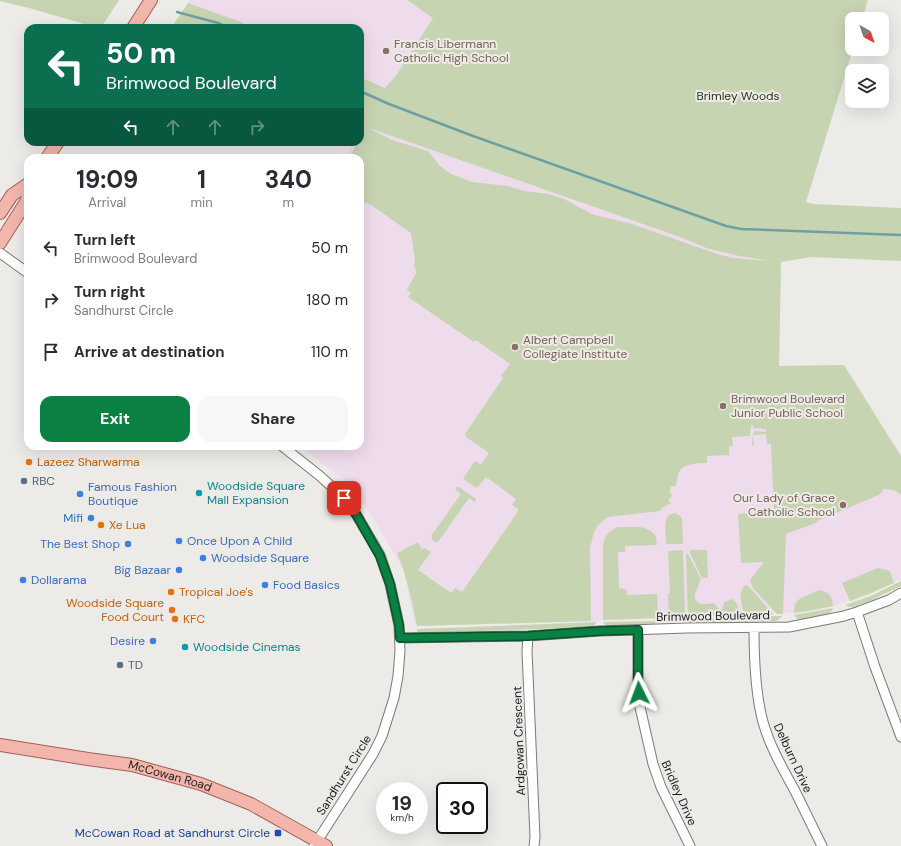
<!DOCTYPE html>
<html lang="en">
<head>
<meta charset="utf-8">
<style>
  :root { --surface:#fff; --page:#f7f7f7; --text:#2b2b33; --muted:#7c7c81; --accent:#0b8043 }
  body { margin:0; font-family:"DM Sans",sans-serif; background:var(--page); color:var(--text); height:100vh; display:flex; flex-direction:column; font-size:15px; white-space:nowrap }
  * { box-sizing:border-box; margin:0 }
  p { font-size:13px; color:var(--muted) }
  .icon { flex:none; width:22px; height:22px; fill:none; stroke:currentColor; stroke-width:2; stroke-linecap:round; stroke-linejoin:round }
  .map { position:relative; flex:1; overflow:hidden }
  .drawer { position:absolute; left:24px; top:154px; width:340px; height:296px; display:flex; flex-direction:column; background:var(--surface); border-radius:12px; box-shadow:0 4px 16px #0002 }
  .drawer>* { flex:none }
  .top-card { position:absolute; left:24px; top:24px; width:340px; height:122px; border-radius:12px; box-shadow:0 4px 16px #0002; background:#0b6e4f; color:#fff; overflow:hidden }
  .needle { width:26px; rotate:140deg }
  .buttons { position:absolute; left:845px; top:12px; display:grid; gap:8px }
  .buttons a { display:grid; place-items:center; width:44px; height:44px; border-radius:8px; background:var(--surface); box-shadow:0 4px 16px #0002; font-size:20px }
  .speed { position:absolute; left:376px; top:782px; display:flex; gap:8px; font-size:20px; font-weight:700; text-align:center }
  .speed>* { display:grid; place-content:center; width:52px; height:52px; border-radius:50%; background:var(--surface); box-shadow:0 4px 16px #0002; line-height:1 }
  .speed small { font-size:10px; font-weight:400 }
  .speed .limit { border:2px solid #111; border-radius:6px; background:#fff; color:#111 }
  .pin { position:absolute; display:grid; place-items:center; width:34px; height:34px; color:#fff; margin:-17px; border-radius:8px; box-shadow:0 2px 6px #0006 }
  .me { position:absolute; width:44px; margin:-22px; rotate:357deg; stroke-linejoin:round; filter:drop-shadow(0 0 3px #0008) }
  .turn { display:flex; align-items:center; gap:14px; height:84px; padding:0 16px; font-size:18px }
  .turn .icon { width:52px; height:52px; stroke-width:2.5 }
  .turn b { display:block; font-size:28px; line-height:34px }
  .lanes { display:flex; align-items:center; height:38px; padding:0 16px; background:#0003; justify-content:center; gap:20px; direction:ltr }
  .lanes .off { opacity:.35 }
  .eta { display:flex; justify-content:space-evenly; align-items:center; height:68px; text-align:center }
  .eta b { font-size:24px; font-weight:700; line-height:28px }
  .primary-button { display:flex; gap:8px; margin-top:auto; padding:8px 16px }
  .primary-button a { flex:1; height:46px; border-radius:12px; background:var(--accent); color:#fff; font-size:16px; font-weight:700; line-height:46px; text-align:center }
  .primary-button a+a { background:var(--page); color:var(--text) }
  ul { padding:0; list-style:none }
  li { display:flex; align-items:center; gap:12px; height:52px; padding:0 16px }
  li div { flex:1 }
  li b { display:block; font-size:15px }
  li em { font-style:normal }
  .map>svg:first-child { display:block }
</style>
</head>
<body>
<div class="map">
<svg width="901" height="846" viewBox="0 0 901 846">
  <rect width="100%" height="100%" fill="#edebe8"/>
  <path fill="#eedbec" d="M190 0H407L434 17 397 74 385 88 360 77V28H253L241 22 188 3Z
    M363 126 677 236 709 249 739 256 781 262 779 366 844 365 901 457V579L871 593 833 606 786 613 591 621 415 626 404 570 368 510 344 479 298 446H360V158H344L354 142H360V131Z"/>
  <path fill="#c7d4b2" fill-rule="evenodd" d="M0 0H119L101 28H98L29 8 0 1Z
    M407 0H868L862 19H852V49H853L806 202 814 204 901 208V261L811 257 781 262 779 366 844 365 901 456V495L894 490 884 489 879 495 817 521 818 522 786 534 783 614H777L753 588 750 580 764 562 741 563 738 514 774 511 771 444H767L766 434 753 435 754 445H752L753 434 755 431 766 432V429L753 428V425H751L750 436 732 437 733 445 729 447V455L707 456V463C698 463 682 463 678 474 677 477 677 482 676 486H671L670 491 672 496 668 500 671 503 662 508 660 511 608 517 598 525 594 532 590 548 591 621 417 626C412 601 407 577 397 553L418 542 422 550 424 548 431 552 418 570 451 593 455 588 462 592 519 510 512 505 516 499 486 477 477 488 463 479 474 462 476 461 481 465 489 453 466 437 465 434 503 378 501 376 510 364 476 340 474 342 408 297 411 293 407 289 417 272 414 266 415 261 411 233 371 205 360 201V158H350L357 142H360V136L365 127 360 125V77L385 88 397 74 433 18ZM369 128 677 236 709 249 739 256 772 261 733 258 717 254 629 223 598 216 592 214 564 199 548 194 525 191 507 186 472 182 451 174 440 166 428 151 392 140Z
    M188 3 241 22 253 28H171Z
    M457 487H459L476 499 475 502 469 498 438 542H434L431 536 461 494 455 490Z
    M675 513 680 516 682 519 683 544H666C666 538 664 523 667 518 668 514 672 514 675 513Z
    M618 527C633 527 657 523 657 545L625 546V552H618L619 588 626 589 627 595 657 594 658 618 603 620V545C605 536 608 531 618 527Z
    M683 550 685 618H669L668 594 670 593 668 551Z
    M690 550H707L708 578H702L690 553Z
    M686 553 688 554 701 579 695 594V599C700 606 706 604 714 603L719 609 715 616 688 617Z
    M878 568 890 571 894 583 871 593 850 601 842 583Z
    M901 581V586L872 600 853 607H850L845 605 871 596Z
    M745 585H747L750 588 773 614 745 616C742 606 737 593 745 585Z
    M820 590C830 593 832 596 833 606L809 611 794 613C794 601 798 599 808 595 812 593 816 591 820 590Z
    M731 599C738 601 739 609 739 616H722L721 614 724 603Z
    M833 608C832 611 832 611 829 613 825 615 804 620 799 619 796 619 796 617 794 615Z
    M782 616 778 620 775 621 744 622V617Z
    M740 618 741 622 688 624V619Z
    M656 621 654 625 607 627 603 622Z
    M597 622 593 627 420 633 417 632V629Z"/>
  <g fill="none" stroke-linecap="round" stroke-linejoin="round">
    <path stroke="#6ea0a2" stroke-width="2.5" d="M177 12 218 23 229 28
      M360 91 389 104 473 136 726 226 741 229 901 235"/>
    <g stroke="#7c7a77" stroke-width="11">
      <path id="minor" d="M0 253 28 273
        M282 446 320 476 344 498 356 514 380 555 390 584 399 625 400 651 398 676 394 698 382 736 373 754 314 846
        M857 612 875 667 901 737
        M754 628C754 658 755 693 763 722 770 747 783 769 795 791 804 809 813 828 822 846
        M638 630V679L640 707 653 764 661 787 690 846
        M528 636 527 651 535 837 534 846
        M400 638 528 636 600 631 687 628 789 627 844 616 857 612 889 600 901 593"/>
    </g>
    <g stroke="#a36057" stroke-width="14">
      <g id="major">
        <path d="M133 28 151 0"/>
        <path d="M47 158 58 142"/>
        <path d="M0 213 12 195 28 184"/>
        <path d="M0 243 26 202 28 196"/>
        <path id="s1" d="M0 745 88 759 132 765 201 784 251 804 326 846"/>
      </g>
    </g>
    <use href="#minor" stroke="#fff" stroke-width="9"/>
    <use href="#major" stroke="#f3b6ad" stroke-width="12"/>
  </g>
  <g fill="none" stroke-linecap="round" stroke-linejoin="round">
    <g stroke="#07532c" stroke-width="10">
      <path id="route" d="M344 498 356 514 380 556 390 584 399 625 400 638 528 636 600 631 638 630V679L639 693"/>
    </g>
    <use href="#route" stroke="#0b8043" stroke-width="7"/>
  </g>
  <g fill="#8d6e63" stroke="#edebe8" stroke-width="1.5">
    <circle cx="386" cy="51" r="4"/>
    <circle cx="515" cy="347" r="4"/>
    <circle cx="723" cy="406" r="4"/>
    <circle cx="843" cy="505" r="4"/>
  </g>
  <g fill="#e8710a" stroke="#edebe8" stroke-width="1.5">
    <circle cx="29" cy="462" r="4"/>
    <circle cx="101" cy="525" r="4"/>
    <circle cx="171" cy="592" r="4"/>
    <circle cx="172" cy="610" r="4"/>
    <circle cx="175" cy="619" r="4"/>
  </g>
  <g fill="#5c6f8a" stroke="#edebe8" stroke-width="1.5">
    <circle cx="24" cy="481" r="4"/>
    <circle cx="120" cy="665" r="4"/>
  </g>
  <g fill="#0f9aa8" stroke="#edebe8" stroke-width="1.5">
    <circle cx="199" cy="493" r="4"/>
    <circle cx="185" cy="647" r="4"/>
  </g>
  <g fill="#3f7fe0" stroke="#edebe8" stroke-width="1.5">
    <circle cx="80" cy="494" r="4"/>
    <circle cx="91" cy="518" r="4"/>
    <circle cx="179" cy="541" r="4"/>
    <circle cx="128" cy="544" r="4"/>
    <circle cx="203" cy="558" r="4"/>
    <circle cx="179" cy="570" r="4"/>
    <circle cx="23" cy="580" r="4"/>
    <circle cx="265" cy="585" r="4"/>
    <circle cx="153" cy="641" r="4"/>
  </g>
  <rect fill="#1a4fb4" stroke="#edebe8" stroke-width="1.5" x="274" y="829" width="8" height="8" rx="2"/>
  <g text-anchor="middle" stroke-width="4" stroke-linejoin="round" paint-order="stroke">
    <g font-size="12" fill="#785e54" stroke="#edebe8" text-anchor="start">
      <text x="394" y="48">Francis Libermann<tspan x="394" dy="14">Catholic High School</tspan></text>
      <text x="523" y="344">Albert Campbell<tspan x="523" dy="14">Collegiate Institute</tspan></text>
      <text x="731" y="403">Brimwood Boulevard<tspan x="731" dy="14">Junior Public School</tspan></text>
      <text x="835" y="502" text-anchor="end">Our Lady of Grace<tspan x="835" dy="14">Catholic School</tspan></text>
    </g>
    <g font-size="12" fill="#28340e" stroke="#edebe8">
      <text x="738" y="100">Brimley Woods</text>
    </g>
    <g font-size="12" fill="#c56008" stroke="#edebe8" text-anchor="start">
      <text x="37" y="466">Lazeez Sharwarma</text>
      <text x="109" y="529">Xe Lua</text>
      <text x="179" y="596">Tropical Joe's</text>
      <text x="164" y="607" text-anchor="end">Woodside Square<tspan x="164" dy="14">Food Court</tspan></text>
      <text x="183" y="623">KFC</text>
    </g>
    <g font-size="12" fill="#4e5e75" stroke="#edebe8" text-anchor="start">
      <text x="32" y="485">RBC</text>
      <text x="128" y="669">TD</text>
    </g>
    <g font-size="12" fill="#0d838f" stroke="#edebe8" text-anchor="start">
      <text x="207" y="490">Woodside Square<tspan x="207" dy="14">Mall Expansion</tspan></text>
      <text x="193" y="651">Woodside Cinemas</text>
    </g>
    <g font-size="12" fill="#366cbe" stroke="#edebe8" text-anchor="start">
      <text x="88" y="491">Famous Fashion<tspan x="88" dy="14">Boutique</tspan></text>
      <text x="83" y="522" text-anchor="end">Mifi</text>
      <text x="187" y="545">Once Upon A Child</text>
      <text x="120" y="548" text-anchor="end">The Best Shop</text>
      <text x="211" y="562">Woodside Square</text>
      <text x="171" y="574" text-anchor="end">Big Bazaar</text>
      <text x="31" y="584">Dollarama</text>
      <text x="273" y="589">Food Basics</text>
      <text x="145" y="645" text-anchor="end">Desire</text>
    </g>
    <g font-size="12" fill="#1d1c1b" stroke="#edebe8">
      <text transform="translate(713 616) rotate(-1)" y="4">Brimwood Boulevard</text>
      <text transform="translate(519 741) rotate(-92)" y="4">Ardgowan Crescent</text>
      <text transform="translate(793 758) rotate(65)" y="4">Delburn Drive</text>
      <text transform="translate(344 775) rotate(-58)" y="4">Sandhurst Circle</text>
      <text dy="4" stroke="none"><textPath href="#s1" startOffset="173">McCowan Road</textPath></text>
      <text transform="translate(679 793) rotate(66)" y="4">Bridley Drive</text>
    </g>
    <g font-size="12" fill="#164399" stroke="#edebe8" text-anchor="end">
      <text x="270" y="837">McCowan Road at Sandhurst Circle</text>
    </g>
  </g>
</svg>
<div class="buttons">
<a><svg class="needle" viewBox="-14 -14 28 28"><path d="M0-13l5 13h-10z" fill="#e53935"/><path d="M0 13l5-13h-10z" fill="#7c7c81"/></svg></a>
<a><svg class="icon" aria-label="layers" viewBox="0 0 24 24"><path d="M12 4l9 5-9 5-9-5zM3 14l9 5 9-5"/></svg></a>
</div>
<div class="speed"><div>19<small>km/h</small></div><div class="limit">30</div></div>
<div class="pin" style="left:344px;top:498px;background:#d93025"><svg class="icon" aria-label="arrive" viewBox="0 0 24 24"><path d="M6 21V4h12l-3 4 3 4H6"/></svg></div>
<svg class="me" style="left:639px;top:693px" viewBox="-20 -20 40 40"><path d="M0-17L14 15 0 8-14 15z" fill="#0b8043" stroke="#fff" stroke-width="4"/></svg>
<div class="top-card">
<div class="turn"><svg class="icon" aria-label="left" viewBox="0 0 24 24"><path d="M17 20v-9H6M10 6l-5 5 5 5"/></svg><div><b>50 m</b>Brimwood Boulevard</div></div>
<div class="lanes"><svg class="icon" aria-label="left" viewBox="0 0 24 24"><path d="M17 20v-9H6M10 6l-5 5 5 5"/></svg><svg class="icon off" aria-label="ahead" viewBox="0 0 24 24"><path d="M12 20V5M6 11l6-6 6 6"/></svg><svg class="icon off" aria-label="ahead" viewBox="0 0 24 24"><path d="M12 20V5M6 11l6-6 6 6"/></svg><svg class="icon off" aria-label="right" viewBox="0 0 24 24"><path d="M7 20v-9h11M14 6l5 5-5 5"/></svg></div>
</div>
<section class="drawer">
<div class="eta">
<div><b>19:09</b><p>Arrival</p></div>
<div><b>1</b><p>min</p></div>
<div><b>340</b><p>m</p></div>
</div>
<ul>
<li><svg class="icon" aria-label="left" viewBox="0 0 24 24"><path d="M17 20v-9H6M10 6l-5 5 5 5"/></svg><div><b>Turn left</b><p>Brimwood Boulevard</p></div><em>50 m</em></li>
<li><svg class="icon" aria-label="right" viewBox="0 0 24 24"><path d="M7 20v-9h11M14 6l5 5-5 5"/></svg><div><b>Turn right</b><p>Sandhurst Circle</p></div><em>180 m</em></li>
<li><svg class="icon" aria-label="arrive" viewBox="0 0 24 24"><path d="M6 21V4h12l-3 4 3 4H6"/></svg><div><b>Arrive at destination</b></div><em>110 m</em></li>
</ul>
<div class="primary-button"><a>Exit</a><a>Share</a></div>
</section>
</div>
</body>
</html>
